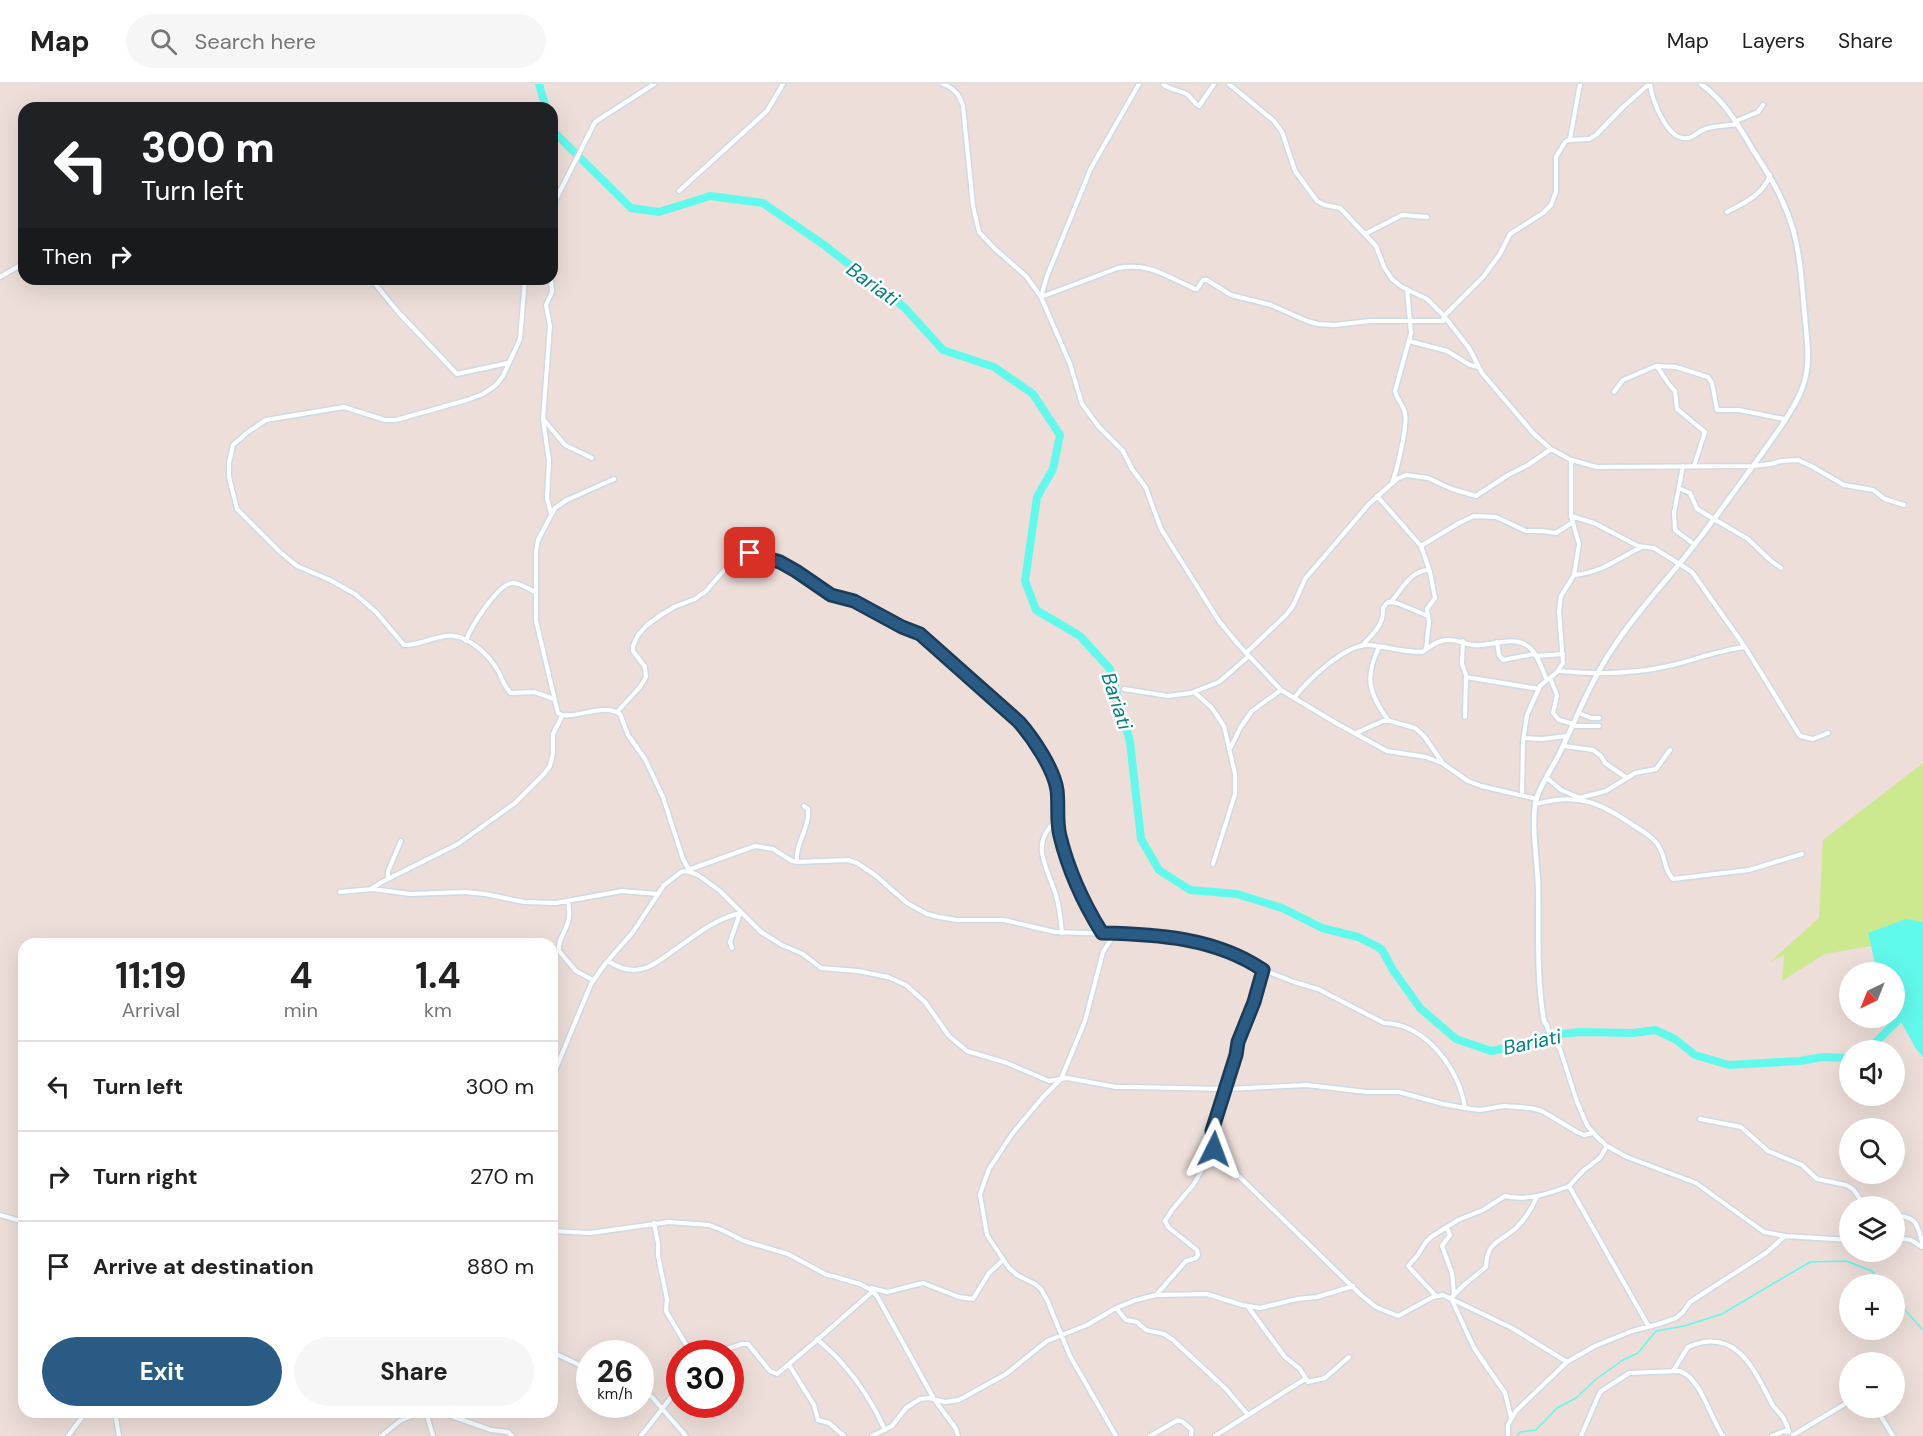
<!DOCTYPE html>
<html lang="en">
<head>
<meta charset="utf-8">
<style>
  :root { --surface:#fff; --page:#f6f6f6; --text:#222; --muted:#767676; --line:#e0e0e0; --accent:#2a5b85 }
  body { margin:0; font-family:"DM Sans",sans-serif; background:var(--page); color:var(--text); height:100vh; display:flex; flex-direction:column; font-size:22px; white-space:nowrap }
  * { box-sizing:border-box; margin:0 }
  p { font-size:20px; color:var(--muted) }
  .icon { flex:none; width:33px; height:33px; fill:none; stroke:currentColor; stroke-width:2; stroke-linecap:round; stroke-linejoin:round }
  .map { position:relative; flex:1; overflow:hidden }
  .drawer { position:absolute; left:18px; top:854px; width:540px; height:480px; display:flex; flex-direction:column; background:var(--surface); border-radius:18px; box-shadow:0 6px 24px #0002 }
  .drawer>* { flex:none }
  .banner { position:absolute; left:18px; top:18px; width:540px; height:183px; border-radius:18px; box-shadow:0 6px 24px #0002; background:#202124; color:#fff; overflow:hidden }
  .needle { width:39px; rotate:223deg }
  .tools { position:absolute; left:1839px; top:878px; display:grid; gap:12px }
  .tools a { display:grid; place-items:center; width:66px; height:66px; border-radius:50%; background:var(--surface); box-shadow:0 6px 24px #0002; font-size:30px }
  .speed { position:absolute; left:576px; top:1256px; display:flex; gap:12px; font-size:30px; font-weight:700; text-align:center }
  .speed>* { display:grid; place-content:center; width:78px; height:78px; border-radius:50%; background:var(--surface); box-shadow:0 6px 24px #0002; line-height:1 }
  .speed small { font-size:15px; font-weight:400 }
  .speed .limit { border:9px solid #d22; background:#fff; color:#111 }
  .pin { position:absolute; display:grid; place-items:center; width:51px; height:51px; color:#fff; margin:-26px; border-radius:12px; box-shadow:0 3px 9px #0006 }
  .me { position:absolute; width:66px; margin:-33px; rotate:3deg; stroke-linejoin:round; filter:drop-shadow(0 0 4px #0008) }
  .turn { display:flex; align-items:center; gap:21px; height:126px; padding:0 24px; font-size:27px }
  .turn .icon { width:78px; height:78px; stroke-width:2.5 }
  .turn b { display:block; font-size:42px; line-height:51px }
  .then { display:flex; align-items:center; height:57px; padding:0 24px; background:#0003; gap:12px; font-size:22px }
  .eta { display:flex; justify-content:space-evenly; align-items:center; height:102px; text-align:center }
  .eta b { font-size:36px; font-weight:700; line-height:42px }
  .action { display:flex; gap:12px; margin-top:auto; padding:12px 24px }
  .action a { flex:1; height:69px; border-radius:36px; background:var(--accent); color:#fff; font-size:24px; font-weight:700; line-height:69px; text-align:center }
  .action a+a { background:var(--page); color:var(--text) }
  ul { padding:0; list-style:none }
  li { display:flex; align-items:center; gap:18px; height:90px; padding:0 24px; border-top:2px solid var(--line) }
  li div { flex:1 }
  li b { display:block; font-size:22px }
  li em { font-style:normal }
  header { display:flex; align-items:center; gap:36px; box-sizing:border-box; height:84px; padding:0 30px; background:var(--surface); border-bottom:2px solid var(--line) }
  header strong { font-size:28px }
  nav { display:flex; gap:33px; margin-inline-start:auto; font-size:21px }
  .search { width:420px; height:54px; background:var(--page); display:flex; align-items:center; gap:15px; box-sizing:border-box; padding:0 21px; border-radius:33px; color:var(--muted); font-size:22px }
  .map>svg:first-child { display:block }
</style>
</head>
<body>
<header>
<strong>Map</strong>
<div class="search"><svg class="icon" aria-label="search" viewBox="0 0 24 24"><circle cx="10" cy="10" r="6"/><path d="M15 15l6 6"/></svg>Search here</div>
<nav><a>Map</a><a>Layers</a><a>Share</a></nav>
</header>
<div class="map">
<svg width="1923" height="1352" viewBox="0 0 1923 1352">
  <rect width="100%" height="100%" fill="#edded9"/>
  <path fill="#cde990" d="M1923 679V853L1825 870 1782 897 1784 871 1770 878 1819 834 1823 756Z"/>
  <path fill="#62f9ed" d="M1906 835 1923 838V973L1916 965 1895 927 1894 888H1877L1868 849Z"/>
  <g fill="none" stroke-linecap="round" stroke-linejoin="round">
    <path stroke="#62f9ed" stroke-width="1.5" d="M1894 1214 1923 1246
      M1517 1352 1520 1348 1536 1346 1557 1324 1576 1314 1595 1296 1623 1276 1638 1269 1656 1247 1684 1242 1722 1230 1810 1178 1846 1177 1872 1187 1883 1200"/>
    <path stroke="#62f9ed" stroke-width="8" d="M539 0 546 24
      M552 46 631 124 659 128 710 112 763 119 824 161 904 223 943 266 994 283 1033 310 1060 351 1053 385 1037 413 1025 497 1036 526 1080 552 1110 585 1130 658 1141 755 1159 786 1190 806 1237 810 1282 824 1322 844 1358 853 1378 863 1382 866 1393 886 1420 924 1456 955 1491 967 1520 961 1550 951 1580 948 1633 949 1655 946 1675 955 1695 971 1729 981 1800 977 1823 973 1850 974
      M1868 966 1905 929"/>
    <g stroke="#cedae4" stroke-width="7">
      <path id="minor" d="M943 0C955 5 959 10 963 22L973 122 979 148 995 165 1026 192 1041 213 1118 184C1150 178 1167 193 1195 205H1197L1203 196H1207L1231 211 1271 221 1307 237 1318 240 1334 241 1370 237H1443L1444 232 1483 193 1500 170 1510 150 1543 129 1551 121 1556 108V73L1565 58 1569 56 1589 55 1596 51 1622 24 1649 0
        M1139 0 1091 84 1047 192 1041 213 1070 280 1082 320 1099 343 1123 367 1132 385 1146 404 1161 445 1219 537 1237 559 1281 606 1336 639 1387 667 1426 673 1442 679 1468 697 1481 702 1537 715
        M1163 0C1170 7 1180 5 1188 11 1192 15 1194 19 1199 22L1214 0
        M1229 0 1274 37 1282 48 1295 87 1317 117 1325 121 1340 124 1376 162 1384 183 1392 195 1402 203 1427 215 1444 232 1469 264 1482 289 1534 350 1551 365 1571 376 1597 383 1753 382 1771 380 1781 377 1798 376 1813 383 1844 401 1873 406 1885 415 1904 421
        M1650 0C1652 15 1667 58 1688 54 1694 53 1699 47 1705 45 1715 41 1727 42 1738 40
        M1736 37 1758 28 1763 21
        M1570 55 1580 0
        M679 107 767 27 783 0
        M552 123 595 38 654 0
        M1727 128C1744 119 1763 111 1770 91
        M1365 150 1402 131 1427 133
        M0 193 24 179
        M371 195 399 229 457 290 508 279
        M525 195 520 255 503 292 496 301 483 310 467 316 396 336H385L344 323 266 336 248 348 233 361 229 379V393L237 425 280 468 297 482 330 496 355 510 376 528 404 561C420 562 437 550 454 552 471 554 489 572 497 585 502 594 504 603 511 609L534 608 554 615
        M1409 257 1447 267 1470 281 1478 283
        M1657 283C1664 291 1667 300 1675 307L1677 325 1705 348 1694 382
        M1614 308 1623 296 1656 282 1676 283 1708 293 1712 299 1717 326H1739L1784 335
        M544 336 565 361 592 374
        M1683 382 1674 429 1675 446 1695 461
        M614 395 567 416 555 424 538 456 536 468V537L558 629C570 638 603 618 620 630L628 651 645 675 663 713 683 775 689 786
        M1392 399C1397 386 1408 341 1405 329 1403 321 1397 315 1395 307L1411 249 1407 205
        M1679 404 1690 409 1697 425 1748 455 1770 476 1781 484
        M1377 412 1421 462 1430 488 1435 514 1427 525 1429 538 1426 565
        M551 429 547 414 549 377 543 335 550 242 546 221 552 208 551 195
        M1571 432 1594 439 1638 462 1654 464 1692 488 1745 563 1800 652 1813 655 1828 649
        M1421 462 1459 439 1474 432 1496 433 1526 447H1542L1556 449 1573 438
        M1574 491C1604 488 1616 475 1642 463
        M1391 518C1402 505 1411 486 1429 486
        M466 557C470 544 498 499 513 499 520 499 529 505 535 508
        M1463 557 1462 580 1466 591 1465 633
        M1497 558 1499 571 1503 576 1534 570
        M1362 562C1373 549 1384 542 1383 524L1388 518 1397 519 1428 532
        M1379 563C1364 595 1369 609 1388 636
        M1246 569 1286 531 1293 522 1305 495 1369 420 1397 395 1406 391 1428 394 1452 405 1476 412 1508 391 1528 381 1551 365
        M1536 572 1563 570
        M1559 587C1598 591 1635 590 1673 581 1697 575 1720 566 1745 563
        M1466 593 1539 605
        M1550 594 1557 611 1553 629 1559 636 1574 640
        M1124 605 1168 612 1191 609 1219 598 1249 572
        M1194 608 1211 623 1224 642 1235 690V710L1213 780
        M1294 614C1308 596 1346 559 1370 561 1388 563 1404 568 1422 568 1432 562 1434 558 1446 556 1457 555 1464 560 1474 561 1491 563 1513 550 1529 563 1538 570 1542 586 1547 596
        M617 628 640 603 646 593 645 583 633 567V562L638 551 647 541 661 531 674 523 695 515 706 507 734 475 741 471 750 469 780 478 796 487 831 511 854 517 902 543 920 550 1019 638C1033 654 1055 685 1057 706 1059 722 1056 736 1060 752 1068 785 1084 820 1102 849
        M1579 629 1591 634H1599
        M1573 642H1599
        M1356 649 1383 637H1390L1415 644 1424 652 1442 678
        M1524 654 1542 655 1567 652
        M1564 662 1593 666 1601 672 1605 679 1627 694
        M1231 663 1240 644 1252 627 1281 606
        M1547 694 1561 706 1580 714
        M1522 710 1523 658 1527 631 1540 602 1557 588 1563 579 1559 527 1561 512 1574 491 1579 460 1571 432V376
        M1579 714 1606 707 1635 689 1656 685 1670 666
        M1536 720C1579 708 1601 719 1636 743 1644 748 1653 753 1658 761 1666 772 1663 785 1673 795L1749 786 1802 770
        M1056 737C1027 762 1050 786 1057 815 1060 826 1061 838 1062 849
        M797 778C795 759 810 744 808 725L804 722
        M688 786 755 762 773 765 792 777 797 778 848 776 857 779 875 791 907 819 927 830 939 833 957 836H1004L1055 848 1167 852 1220 866 1250 877 1263 886 1294 898 1318 905 1384 939C1426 940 1459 985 1465 1024
        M388 795V787L401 757
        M371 805 382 798 458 760 515 719 544 690 550 682 553 669V650L562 632
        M340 808 373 805 410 810 465 808 485 810 524 818 556 819 622 807 658 810
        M568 818C574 844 557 850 559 867L576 887 593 896
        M1114 851 1103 868 1085 937 1061 995 1043 1013 1012 1050 989 1085 980 1110 987 1151 1009 1184 1017 1191 1035 1200 1041 1205 1048 1218 1070 1272 1116 1352
        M732 864 730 858 740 829
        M608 877C620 885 634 889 648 883 658 879 667 871 676 865 695 851 718 833 742 829
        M1263 886 1254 918 1238 958 1236 971 1212 1047 1213 1065 1217 1071 1361 1211 1376 1223 1398 1232 1433 1213 1443 1211 1512 1244 1567 1278
        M1547 942 1550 951 1560 965 1577 1018 1587 1041 1596 1052 1607 1062 1627 1073 1696 1099 1764 1148 1785 1152 1850 1156
        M552 994 591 900 605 880 633 848 664 801 681 788 687 787 698 791 720 807 761 848 782 861 803 870 821 884 858 887 888 893 906 901 925 918 949 952 967 967 1007 979 1049 997 1067 994 1116 1003H1132L1225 1005 1307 1001 1366 1008H1399L1443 1020 1471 1025 1480 1026 1504 1022 1531 1024 1542 1027 1577 1048 1584 1051 1593 1049
        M1700 1035 1741 1043 1768 1067 1802 1081 1817 1095 1846 1101 1853 1105 1865 1122
        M1607 1062 1600 1074 1584 1086 1569 1102 1649 1243
        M0 1131 24 1138
        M1894 1131C1919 1133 1917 1141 1923 1162
        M654 1139 658 1159V1172L667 1215 666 1227 691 1269
        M1447 1144 1450 1151 1442 1162 1452 1189 1454 1210
        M552 1147 590 1149 669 1138 709 1141 722 1146 744 1157 788 1170 825 1190 860 1200 871 1206 877 1212 934 1315 956 1345 958 1352
        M1894 1154 1911 1156 1922 1163
        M871 1204 887 1208 923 1199 959 1213 973 1215 989 1189 1003 1176
        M1156 1211 1186 1177 1196 1174 1198 1171 1197 1166 1168 1143 1165 1137 1172 1126 1194 1100 1213 1065
        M1436 1212 1408 1182 1417 1172 1426 1158 1431 1153 1458 1136 1483 1126 1505 1112C1527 1117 1548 1110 1569 1102
        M1116 1224 1126 1236 1137 1238 1146 1246 1164 1250 1173 1256 1226 1305 1248 1331
        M1249 1224 1285 1273 1300 1285 1308 1298 1325 1294 1349 1273
        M817 1255C825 1263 834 1269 841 1278 859 1298 874 1321 885 1346
        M552 1268 590 1286
        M715 1269 742 1260H748L770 1287 777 1290C810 1263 841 1235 873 1207
        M789 1281 814 1321 818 1336 829 1339 844 1352
        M1673 1287 1688 1263C1736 1242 1754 1285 1772 1320 1775 1325 1778 1327 1781 1331 1785 1335 1787 1342 1789 1348
        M640 1307 652 1313 686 1352
        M1875 1323 1893 1352
        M115 1328 119 1352
        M426 1328 433 1352
        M440 1328 491 1346 508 1348 512 1352
        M1511 1333 1505 1309 1474 1264 1451 1214 1464 1201 1486 1183C1487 1157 1499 1159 1516 1144 1525 1135 1532 1125 1537 1112
        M1793 1351 1850 1317
        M68 1352 86 1328
        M381 1352 400 1337 420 1328
        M641 1352 680 1302
        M872 1352 892 1342 906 1324 920 1315 929 1314 945 1318 959 1316 1006 1290 1047 1257 1087 1241 1116 1224 1136 1216 1156 1211 1207 1210 1242 1221 1260 1224 1297 1215 1317 1213 1353 1202
        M1150 1352 1178 1336 1183 1338 1192 1346 1191 1352
        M1215 1352 1305 1295
        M1508 1352V1341L1516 1327 1567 1278 1595 1262 1632 1247 1659 1240 1676 1234 1683 1228 1690 1218 1766 1169 1785 1152
        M1581 1352 1600 1308 1629 1289 1679 1287C1701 1293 1710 1334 1723 1352
        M1772 1352 1784 1347 1789 1348"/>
    </g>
    <g stroke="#cedae4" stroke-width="8">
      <path id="tertiary" d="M1547 942 1544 937C1536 891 1539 846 1538 800 1537 776 1531 739 1536 716 1541 698 1555 681 1562 664 1577 633 1590 599 1609 570 1630 537 1655 509 1680 479 1704 450 1725 420 1747 390 1763 368 1795 326 1803 302 1811 279 1807 257 1805 234 1802 204 1801 174 1793 145 1784 115 1770 92 1753 66 1738 41 1725 17 1701 0"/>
    </g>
    <use href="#minor" stroke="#fff" stroke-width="4"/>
    <use href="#tertiary" stroke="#fff" stroke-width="4.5"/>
  </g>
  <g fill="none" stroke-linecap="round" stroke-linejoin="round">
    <g stroke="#1b3b56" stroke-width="15">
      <path id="route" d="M750 469 780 478 796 487 831 511 854 517 902 543 920 550 1019 638C1033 654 1054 685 1057 706 1059 722 1056 736 1060 752 1068 785 1084 820 1102 849 1157 850 1216 854 1263 886L1254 918 1238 958 1236 971 1212 1047 1214 1065"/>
    </g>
    <use href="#route" stroke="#2a5b85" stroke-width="10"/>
  </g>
  <g text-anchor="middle" stroke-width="5" stroke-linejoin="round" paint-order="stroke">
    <g font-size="20" font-style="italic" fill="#058080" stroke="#fff">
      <text transform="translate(873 200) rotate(36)" y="7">Bariati</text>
      <text transform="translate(1117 617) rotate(72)" y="7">Bariati</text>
      <text transform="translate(1532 958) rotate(-12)" y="7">Bariati</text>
    </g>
  </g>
</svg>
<div class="tools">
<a><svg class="needle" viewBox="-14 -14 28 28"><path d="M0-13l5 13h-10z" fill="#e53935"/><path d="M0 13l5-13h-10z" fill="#767676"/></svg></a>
<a><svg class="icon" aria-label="sound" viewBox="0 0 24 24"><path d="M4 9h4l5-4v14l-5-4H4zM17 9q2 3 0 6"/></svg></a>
<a><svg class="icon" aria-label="search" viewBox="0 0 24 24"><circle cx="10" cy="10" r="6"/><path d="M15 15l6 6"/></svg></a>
<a><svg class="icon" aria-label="layers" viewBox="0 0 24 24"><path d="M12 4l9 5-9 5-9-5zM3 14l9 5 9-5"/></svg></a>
<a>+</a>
<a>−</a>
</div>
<div class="speed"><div>26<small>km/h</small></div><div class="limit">30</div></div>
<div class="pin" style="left:750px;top:469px;background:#d93025"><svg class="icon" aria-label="arrive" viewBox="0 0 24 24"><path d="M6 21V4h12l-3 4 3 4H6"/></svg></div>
<svg class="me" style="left:1214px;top:1065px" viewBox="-20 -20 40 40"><path d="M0-17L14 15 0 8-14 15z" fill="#2a5b85" stroke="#fff" stroke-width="4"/></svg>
<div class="banner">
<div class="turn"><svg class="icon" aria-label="left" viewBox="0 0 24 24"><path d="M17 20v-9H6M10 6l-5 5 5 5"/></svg><div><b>300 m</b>Turn left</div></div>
<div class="then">Then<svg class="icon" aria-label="right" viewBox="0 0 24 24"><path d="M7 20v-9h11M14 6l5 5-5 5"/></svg></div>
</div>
<section class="drawer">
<div class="eta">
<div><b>11:19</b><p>Arrival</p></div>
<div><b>4</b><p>min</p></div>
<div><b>1.4</b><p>km</p></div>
</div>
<ul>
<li><svg class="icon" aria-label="left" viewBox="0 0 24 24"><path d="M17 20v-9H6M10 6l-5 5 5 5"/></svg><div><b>Turn left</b></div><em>300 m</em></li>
<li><svg class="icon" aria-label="right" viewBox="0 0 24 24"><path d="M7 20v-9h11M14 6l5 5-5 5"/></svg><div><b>Turn right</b></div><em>270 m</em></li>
<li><svg class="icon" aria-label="arrive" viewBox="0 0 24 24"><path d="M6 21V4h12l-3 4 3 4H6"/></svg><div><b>Arrive at destination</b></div><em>880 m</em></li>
</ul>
<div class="action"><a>Exit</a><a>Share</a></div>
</section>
</div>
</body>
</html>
